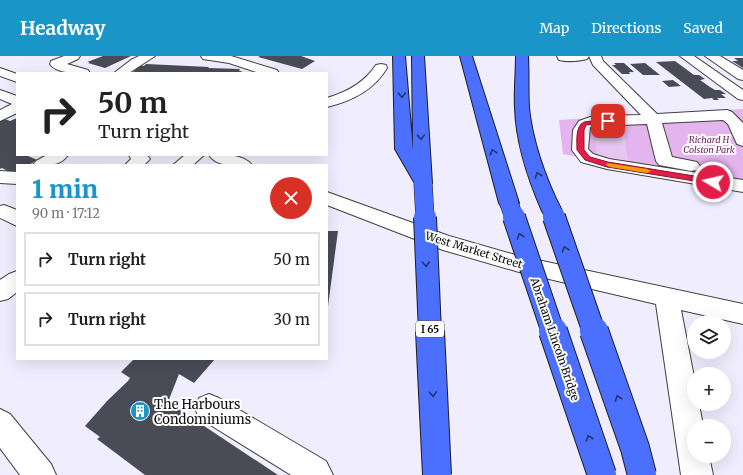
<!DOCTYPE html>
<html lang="en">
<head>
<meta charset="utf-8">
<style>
  :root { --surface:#fff; --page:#f6f6f6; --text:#222; --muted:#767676; --line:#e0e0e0; --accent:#1a95c8 }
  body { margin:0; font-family:Merriweather,serif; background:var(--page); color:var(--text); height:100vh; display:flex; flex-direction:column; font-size:15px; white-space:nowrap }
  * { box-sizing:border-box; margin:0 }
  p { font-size:13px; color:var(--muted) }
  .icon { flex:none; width:22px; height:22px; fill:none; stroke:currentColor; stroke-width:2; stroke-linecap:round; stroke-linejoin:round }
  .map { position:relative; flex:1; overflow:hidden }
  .sheet { position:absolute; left:16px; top:108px; width:312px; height:196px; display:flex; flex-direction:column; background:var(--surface); border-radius:0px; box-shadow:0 4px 16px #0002 }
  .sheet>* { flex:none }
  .top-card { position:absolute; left:16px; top:16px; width:312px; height:84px; border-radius:0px; box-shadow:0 4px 16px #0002; background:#fff; color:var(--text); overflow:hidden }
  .controls { position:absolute; left:687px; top:259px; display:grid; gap:8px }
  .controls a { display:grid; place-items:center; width:44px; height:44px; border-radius:50%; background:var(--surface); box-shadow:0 4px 16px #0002; font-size:20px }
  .pin { position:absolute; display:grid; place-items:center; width:34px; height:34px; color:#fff; margin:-17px; border-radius:8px; box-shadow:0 2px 6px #0006 }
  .me { position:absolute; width:44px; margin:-22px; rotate:279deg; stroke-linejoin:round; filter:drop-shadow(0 0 3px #0008) }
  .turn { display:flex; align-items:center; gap:14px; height:84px; padding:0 16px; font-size:18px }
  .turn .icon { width:52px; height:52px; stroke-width:2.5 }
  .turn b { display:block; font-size:28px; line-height:34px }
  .round { display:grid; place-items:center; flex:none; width:42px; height:42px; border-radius:21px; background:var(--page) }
  .head { display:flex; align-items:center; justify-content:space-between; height:68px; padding:0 16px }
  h1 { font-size:24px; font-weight:800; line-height:30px; color:var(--accent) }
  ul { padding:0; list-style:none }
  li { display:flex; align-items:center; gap:12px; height:54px; margin:0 8px 6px; padding:0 8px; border:2px solid var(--line); border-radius:0px }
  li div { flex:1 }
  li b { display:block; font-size:15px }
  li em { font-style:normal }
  header { display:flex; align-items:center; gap:24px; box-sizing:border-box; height:56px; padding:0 20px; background:var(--accent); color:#fff }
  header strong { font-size:19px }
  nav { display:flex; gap:22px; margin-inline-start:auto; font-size:14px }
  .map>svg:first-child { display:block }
</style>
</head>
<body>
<header>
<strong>Headway</strong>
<nav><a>Map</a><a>Directions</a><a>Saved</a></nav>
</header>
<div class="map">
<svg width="743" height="419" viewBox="0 0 743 419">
  <rect width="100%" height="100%" fill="#f0edff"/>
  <path fill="#e3b4ed" d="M743 53V129L563 98 559 64Z"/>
  <path fill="#e5c6f3" d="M594 69 624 73 628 105 597 101Z"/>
  <path fill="#494c57" d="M103 0H131L105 12 88 7 90 6H87Z
    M260 0H301L315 5 302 13 258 1Z
    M734 2H743V12L732 5H738Z
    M675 5 694 19H699L705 23 700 24 710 31 715 34H720L726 38H721L726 42H717L719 44H714L712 42 704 43 656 6Z
    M614 7H624L634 16H629L630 18H622L612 9H616Z
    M645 7 660 19H643L630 8Z
    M146 8 209 11 208 12 240 13 239 15H242L240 17H132L140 9 144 10Z
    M673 24 681 30 669 31 662 25Z
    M2 62 10 65 17 62V99H26L37 104 29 109H17V115L13 118 2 112 0 113V63Z
    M327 175H338L328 250H327Z
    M134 303H215L194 327 179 318 168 346 278 419H145L97 383 100 381 85 370 108 344 128 325 130 322 121 316Z"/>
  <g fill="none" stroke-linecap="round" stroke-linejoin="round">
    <g stroke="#404040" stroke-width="2">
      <path id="minor" d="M64 0H80L78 3 67 8 88 14 90 17C79 17 56 18 50 8L51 5Z
        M139 0H155L129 17H114L131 4Z
        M201 0H231L277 14 279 17H259L229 7 203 3Z
        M557 0H601L603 5 657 58 727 54 732 56 743 67V90L737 88 728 68 723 64 662 67 672 101 697 106 700 110 697 114 691 115 659 109 656 105 647 68 595 70 590 71 588 93 593 98 609 103 743 124V136L607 113 581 106 572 94 573 74 579 65 593 60 641 59 593 9 589 0 587 3C579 5 567 6 559 4Z
        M680 0H694L743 34V44L738 43Z
        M705 0H720L743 14V24L738 23Z
        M381 8 386 9 387 12C374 34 352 45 327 51V42C347 36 364 27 376 9Z
        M0 12 17 18V26L0 20Z
        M0 34 17 40V57L0 65V54L12 48 0 43Z
        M47 99H68C60 111 46 109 33 109L36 105Z
        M129 99H147L150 103 144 109H125L131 103Z
        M185 99H204L193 109H173Z
        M209 99C222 99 243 97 252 109 238 109 217 112 209 99Z
        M0 115 17 116V128L0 127Z
        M327 136 449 180 519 200 743 248V268L681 254 694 321V348H699L703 370H694V400H709L713 419H681L656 248 519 216 443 194 327 149Z
        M4 149 17 154V170L0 162V150Z
        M17 215V236L8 243 0 245V224L9 218Z
        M209 338 219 342 326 405 333 419H291L199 362 195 352 199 342Z
        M0 353 10 358 51 408 56 419H20L0 392Z"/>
    </g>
    <g stroke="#1e1e1e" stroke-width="2">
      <path id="highway" d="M393 0H405L413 95 412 0H424L432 127 429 131 423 133 417 131 395 93Z
        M460 0H472L519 147 516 152 509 153 502 152 499 147Z
        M516 0H528C529 17 528 35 529 52 533 88 546 123 562 155L559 160 552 162 545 160 542 155C528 123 516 88 515 52 514 35 516 17 516 0Z"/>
    </g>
    <use href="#minor" fill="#fff" fill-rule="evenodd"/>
    <use href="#highway" fill="#4b6fff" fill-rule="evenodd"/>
    <g stroke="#1e1e1e" stroke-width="19" stroke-linecap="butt">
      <path id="highway-bridge-far2" d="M423 127 425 162
        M509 147 514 162
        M552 155 554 162"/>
    </g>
    <g stroke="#1e1e1e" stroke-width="24" stroke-linecap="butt">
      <path id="highway-bridge-far1" d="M425 161 430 276
        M514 161 553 276
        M554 161 594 276"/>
    </g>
    <g stroke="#1e1e1e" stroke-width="30" stroke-linecap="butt">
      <path id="highway-bridge" d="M430 275 437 419
        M553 275 602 419
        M594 275 635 392 642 419"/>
    </g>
    <use href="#highway-bridge-far2" stroke="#4b6fff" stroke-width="18"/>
    <use href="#highway-bridge-far1" stroke="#4b6fff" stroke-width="22"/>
    <use href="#highway-bridge" stroke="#4b6fff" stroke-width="28"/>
  </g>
  <defs><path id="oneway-chevron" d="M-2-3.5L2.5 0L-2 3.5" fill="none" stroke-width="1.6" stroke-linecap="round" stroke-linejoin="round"/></defs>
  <g stroke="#26346e">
    <use href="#oneway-chevron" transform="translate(402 39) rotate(88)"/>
    <use href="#oneway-chevron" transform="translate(421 81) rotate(88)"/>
    <use href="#oneway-chevron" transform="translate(493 96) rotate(-107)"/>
    <use href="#oneway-chevron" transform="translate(538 119) rotate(-109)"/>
    <use href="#oneway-chevron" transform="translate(520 180) rotate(-109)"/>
    <use href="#oneway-chevron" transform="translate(565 193) rotate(-109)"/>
    <use href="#oneway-chevron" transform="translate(426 208) rotate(87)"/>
    <use href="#oneway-chevron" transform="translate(433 338) rotate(87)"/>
    <use href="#oneway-chevron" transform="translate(618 342) rotate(-109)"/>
    <use href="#oneway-chevron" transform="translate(589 382) rotate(-109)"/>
  </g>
  <path fill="#e11d48" stroke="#92132f" d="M608 63H610V66L586 69 584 74V94L590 101 608 106 713 123 717 126 713 128 607 111 585 104 577 94C577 86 575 70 584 66Z"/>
  <path fill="#f59e0b" d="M607 107 647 113 651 115 647 117 610 111 606 109Z"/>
  <defs>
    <g id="building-disc" transform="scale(1)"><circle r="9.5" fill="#1a95c8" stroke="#fff"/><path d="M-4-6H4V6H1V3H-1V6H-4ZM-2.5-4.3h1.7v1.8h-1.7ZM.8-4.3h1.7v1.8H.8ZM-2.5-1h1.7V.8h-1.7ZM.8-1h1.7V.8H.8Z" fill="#fff"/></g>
  </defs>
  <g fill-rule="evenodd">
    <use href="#building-disc" x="140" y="355"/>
  </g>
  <g text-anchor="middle" stroke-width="4" stroke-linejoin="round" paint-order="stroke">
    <g font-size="9" font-style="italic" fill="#6a185f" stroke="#fff">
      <text x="709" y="87">Richard H<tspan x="709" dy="10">Colston Park</tspan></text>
    </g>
    <rect fill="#fff" stroke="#565656" stroke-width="1" x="416" y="265" width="28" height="16" rx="3"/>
    <g font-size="10" font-weight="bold" fill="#0d0d0d">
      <text x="430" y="277">I 65</text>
    </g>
    <g font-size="11" fill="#0d0d0d" stroke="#fff">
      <text transform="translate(474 194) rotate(17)" y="4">West Market Street</text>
      <text transform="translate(555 283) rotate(71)" y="4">Abraham Lincoln Bridge</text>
    </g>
    <g font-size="13" fill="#0d0d0d" stroke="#fff" text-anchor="start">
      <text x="154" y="353">The Harbours<tspan x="154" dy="15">Condominiums</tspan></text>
    </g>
  </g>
</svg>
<div class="controls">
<a><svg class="icon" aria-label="layers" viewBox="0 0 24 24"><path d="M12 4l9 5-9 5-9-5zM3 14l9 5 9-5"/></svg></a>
<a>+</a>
<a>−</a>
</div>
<div class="pin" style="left:608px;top:65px;background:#d93025"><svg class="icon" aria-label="arrive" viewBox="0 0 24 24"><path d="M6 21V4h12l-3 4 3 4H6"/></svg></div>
<svg class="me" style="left:713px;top:126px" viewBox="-20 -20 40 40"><circle r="17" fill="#e11d48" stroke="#fff" stroke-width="3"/><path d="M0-11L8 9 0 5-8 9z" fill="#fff"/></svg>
<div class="top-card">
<div class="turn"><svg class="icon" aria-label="right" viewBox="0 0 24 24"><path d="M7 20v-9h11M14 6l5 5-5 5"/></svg><div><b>50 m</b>Turn right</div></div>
</div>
<section class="sheet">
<div class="head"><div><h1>1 min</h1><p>90 m · 17:12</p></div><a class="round" style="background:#d93025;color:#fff"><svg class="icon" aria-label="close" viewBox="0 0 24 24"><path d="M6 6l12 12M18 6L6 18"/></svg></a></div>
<ul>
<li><svg class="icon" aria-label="right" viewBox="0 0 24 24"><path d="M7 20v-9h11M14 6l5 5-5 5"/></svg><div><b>Turn right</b></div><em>50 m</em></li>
<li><svg class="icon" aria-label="right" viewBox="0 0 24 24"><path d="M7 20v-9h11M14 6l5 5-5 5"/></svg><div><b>Turn right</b></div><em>30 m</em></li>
</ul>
</section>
</div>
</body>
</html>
